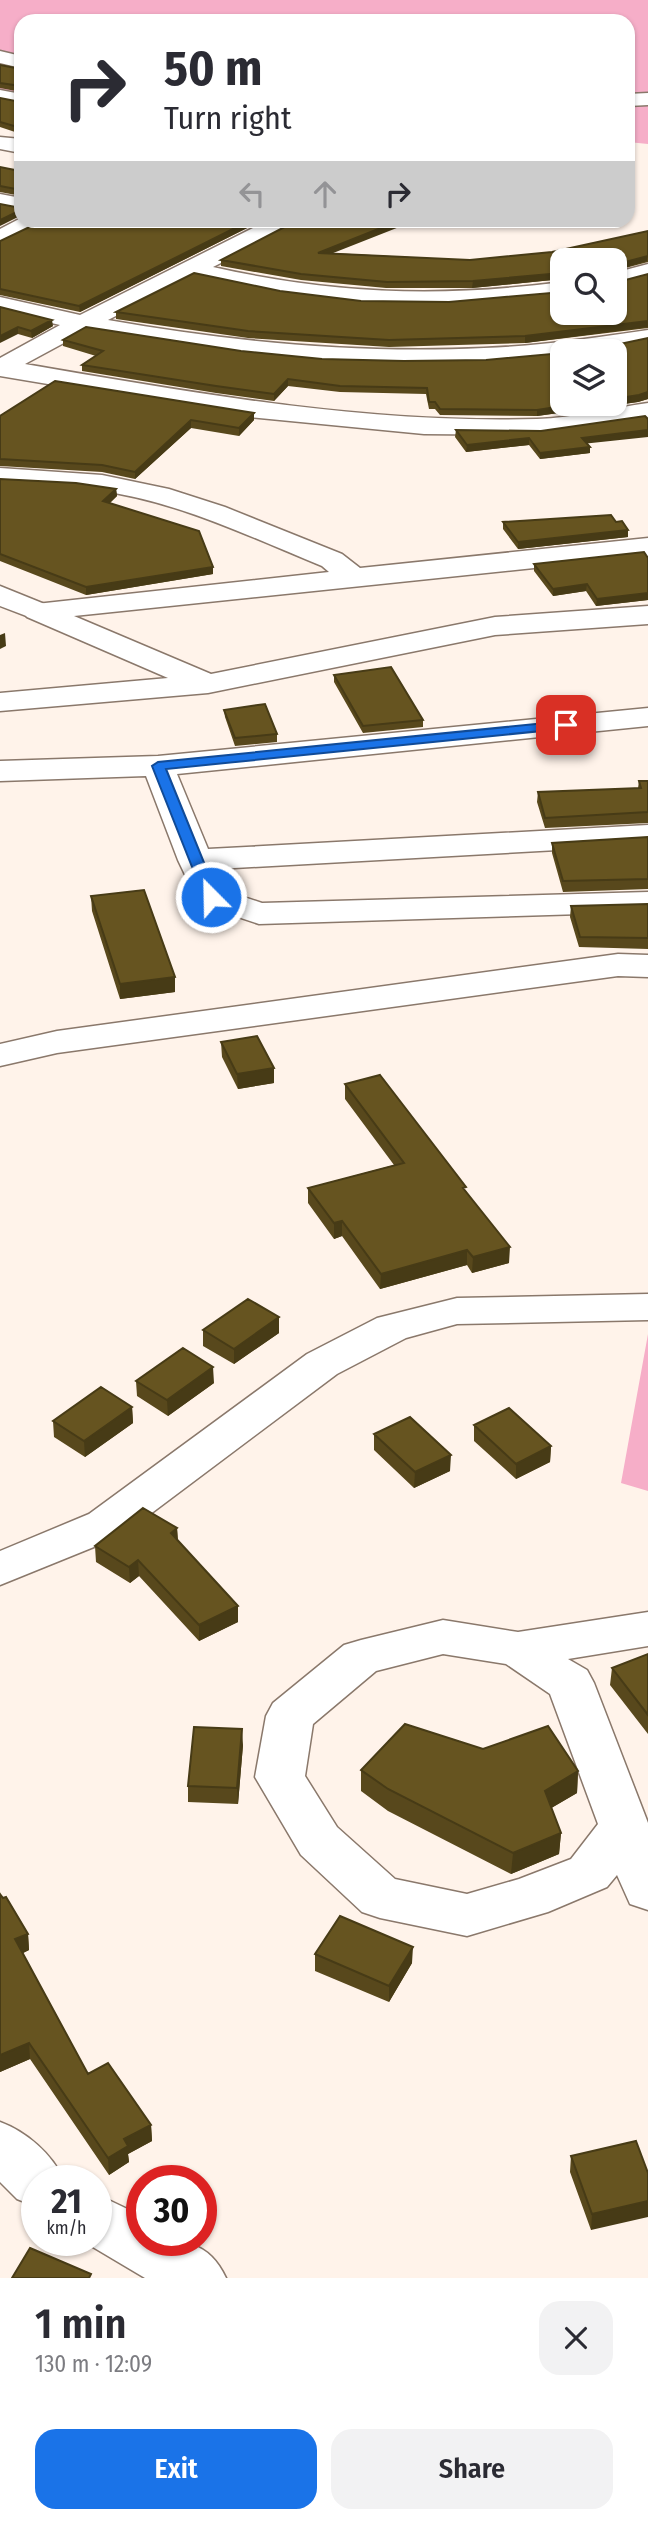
<!DOCTYPE html>
<html lang="en">
<head>
<meta charset="utf-8">
<style>
  :root { --surface:#fff; --page:#f2f2f3; --text:#2b2b33; --muted:#7c7c81; --accent:#1a73e8 }
  body { margin:0; font-family:"Fira Sans Condensed",sans-serif; background:var(--page); color:var(--text); height:100vh; display:flex; flex-direction:column; font-size:26px; white-space:nowrap }
  * { box-sizing:border-box; margin:0 }
  p { font-size:23px; color:var(--muted) }
  .icon { flex:none; width:38px; height:38px; fill:none; stroke:currentColor; stroke-width:2; stroke-linecap:round; stroke-linejoin:round }
  .map { position:relative; height:2278px; overflow:hidden }
  .sheet { display:flex; flex-direction:column; background:var(--surface); flex:1 }
  .sheet>* { flex:none }
  .banner { position:absolute; left:14px; top:14px; width:621px; height:214px; border-radius:21px; box-shadow:0 2px 5px #0004; background:#fff; color:var(--text); overflow:hidden }
  .fabs { position:absolute; left:550px; top:248px; display:grid; gap:14px }
  .fabs a { display:grid; place-items:center; width:77px; height:77px; border-radius:14px; background:var(--surface); box-shadow:0 2px 5px #0004; font-size:35px }
  .speed { position:absolute; left:21px; top:2165px; display:flex; gap:14px; font-size:35px; font-weight:700; text-align:center }
  .speed>* { display:grid; place-content:center; width:91px; height:91px; border-radius:50%; background:var(--surface); box-shadow:0 2px 5px #0004; line-height:1 }
  .speed small { font-size:18px; font-weight:400 }
  .speed .limit { border:10px solid #d22; background:#fff; color:#111 }
  .pin { position:absolute; display:grid; place-items:center; width:60px; height:60px; color:#fff; margin:-30px; border-radius:14px; box-shadow:0 4px 10px #0006 }
  .me { position:absolute; width:77px; margin:-38px; rotate:337deg; stroke-linejoin:round; filter:drop-shadow(0 0 5px #0008) }
  .turn { display:flex; align-items:center; gap:24px; height:147px; padding:0 35px; font-size:32px }
  .turn .icon { width:91px; height:91px; stroke-width:2.5 }
  .turn b { display:block; font-size:49px; line-height:60px }
  .lanes { display:flex; align-items:center; height:66px; padding:0 35px; background:#0003; justify-content:center; gap:35px; direction:ltr }
  .lanes .off { opacity:.35 }
  .round { display:grid; place-items:center; flex:none; width:74px; height:74px; border-radius:21px; background:var(--page) }
  .overview { display:flex; align-items:center; justify-content:space-between; height:119px; padding:0 35px }
  h1 { font-size:42px; font-weight:600; line-height:52px }
  .primary-button { display:flex; gap:14px; margin-top:auto; padding:14px 35px }
  .primary-button a { flex:1; height:80px; border-radius:21px; background:var(--accent); color:#fff; font-size:28px; font-weight:600; line-height:80px; text-align:center }
  .primary-button a+a { background:var(--page); color:var(--text) }
  .map>svg:first-child { display:block }
</style>
</head>
<body>
<div class="map">
<svg width="648" height="2278" viewBox="0 0 648 2278">
  <rect width="100%" height="100%" fill="#fff3ea"/>
  <path fill="#f6aec8" d="M0 0H648V144L628 142V21H21V92L0 90Z
    M648 1334V1491L621 1483Z"/>
  <g fill="none" stroke-linecap="round" stroke-linejoin="round">
    <g stroke="#8a786b" stroke-width="3">
      <path id="minor" d="M0 51 21 56V68L0 63Z
        M0 90 21 94V106L0 102Z
        M648 93V105L628 106V94Z
        M0 137 21 139V153L0 149Z
        M0 194 21 198V212L0 208Z
        M21 218V220H46L43 225 0 245V229Z
        M269 220H299L296 225 213 267C333 294 439 298 562 282V296L449 306 361 305 281 295 194 276 108 320C232 342 357 354 484 348 539 346 594 338 648 330V344L600 352H562V357L486 364 404 365 322 363 241 355 86 331 25 364C194 393 365 424 537 419 574 418 612 408 648 403V419L540 435 424 434 239 416 0 376V358L60 325 0 311V297L80 315Z
        M648 264V278L614 287V273Z
        M0 468 102 475 169 489 225 507 342 554 360 568 648 538V556L74 616 211 674 495 617 648 606V624L495 635 208 693 0 711V693L168 678 27 617 22 611 27 605 329 572 322 566C251 537 179 502 102 491 69 486 34 487 0 484Z
        M648 708V726L177 774 208 849 648 825V845L217 869 226 891 262 903 648 892V912L259 924 199 904 178 860 146 776 0 781V761L158 756Z
        M618 954 648 955V977L618 976 57 1053 0 1066V1044L57 1031Z
        M648 1294V1320L457 1324 406 1338 337 1374 121 1536 0 1585V1551L89 1514 307 1354 377 1318 457 1298Z
        M648 1612V1646L568 1659 587 1670 594 1683 648 1823V1910L630 1904 617 1875 607 1887 548 1912 467 1936 380 1918 362 1912 301 1855 255 1777 266 1716 273 1703 344 1645 361 1640 443 1620 518 1632ZM443 1654 506 1664 550 1694 598 1824 571 1859 519 1879 467 1894 395 1879 337 1827 305 1776 313 1724 376 1671Z
        M0 2122C27 2132 52 2154 64 2180H37V2207L17 2199 0 2182Z
        M96 2194 142 2216V2240C180 2240 208 2239 226 2278H145L81 2240H96Z"/>
    </g>
    <g stroke="#8a786b" stroke-width="3">
      <path id="tertiary" d="M0 586 47 605 52 611 47 617 37 620 0 606Z"/>
    </g>
    <use href="#minor" fill="#fff" fill-rule="evenodd"/>
    <use href="#tertiary" fill="#fff" fill-rule="evenodd"/>
  </g>
  <path fill="#58481c" d="M0 65 21 69V92L0 88Z
    M0 98 21 102V134L0 127Z
    M21 165V196L0 192V167L20 171Z
    M44 220H263L80 312 0 295V241Z
    M648 231V262L614 271V261H562V279L472 288H386L301 280 221 266V260L332 253 470 260 552 252Z
    M648 274V328L525 343 389 347 248 338 116 319V312L280 291 361 301 449 302 562 292 615 283Z
    M0 307 53 326 32 338 18 334Z
    M648 338V399L638 402 537 416 440 415 435 409H429L426 394 340 392 288 386 274 401 216 393 82 371V365L96 356 63 346V340L241 351 322 359 404 361 486 360 562 353 601 348Z
    M0 416 254 420 239 436 191 428 135 479 102 472 0 466Z
    M456 430 587 444 590 453 540 459 529 445 466 452 455 437Z
    M0 479 116 489 117 496 110 503 213 567V574L86 595 0 561Z
    M503 522H616L628 530V537L518 549 503 529Z
    M648 558V600L596 606 586 591 553 596 534 571V564Z
    M334 675 423 720V727L363 733 334 682Z
    M224 710 277 734V742L235 746 225 717Z
    M639 781H648V823L545 828 537 802 538 792 638 788Z
    M648 837V889L563 892 552 853V843Z
    M91 896 175 992 120 999 92 911Z
    M648 904V949L579 947 570 917 571 906Z
    M221 1042 274 1068V1083L238 1089 222 1057Z
    M345 1084 466 1191 509 1263 472 1273 467 1265 380 1289 342 1236 334 1239 308 1203V1188L394 1165 345 1099Z
    M203 1330 279 1333 234 1364 203 1346Z
    M136 1381 214 1383 168 1416 137 1396Z
    M132 1407 133 1423 85 1457 54 1437 53 1421Z
    M474 1425 551 1446 550 1462 516 1479 474 1441Z
    M374 1434 450 1471 414 1488 374 1450Z
    M177 1528 178 1541 238 1622 199 1641 139 1576 130 1583 96 1562 95 1546Z
    M648 1654V1734L610 1685 612 1668Z
    M243 1745 238 1804 188 1802V1786Z
    M483 1749 578 1771 577 1793 551 1808 561 1833 559 1854 511 1874 388 1811 361 1791V1770Z
    M0 1894 28 1934 29 1950 23 1953 88 2074 151 2125 152 2141 128 2154 129 2162 109 2175 30 2059 0 2072Z
    M315 1954 412 1963 389 2002 315 1971Z
    M571 2156 648 2173 591 2230 570 2172Z"/>
  <path fill="#473b16" d="M19 210 20 216 0 226V220Z
    M251 220H263L80 312 79 306Z
    M401 220H417L318 259V253Z
    M648 255 647 261 614 271V265Z
    M562 273V279L472 288 473 281Z
    M52 320 53 326 32 338 31 331Z
    M648 321V327L525 343V336Z
    M18 327V334L0 343V336Z
    M288 379V386L274 401V394Z
    M648 392V399L638 402 537 416V410L576 404H614V399Z
    M254 413V420L239 436V428Z
    M191 420V428L135 479V472Z
    M648 430V437L582 444V438Z
    M529 438V445L466 452 467 445Z
    M590 447V453L540 459V453Z
    M116 489 117 496 104 508 103 501Z
    M628 530V537L518 549V542Z
    M213 567V574L86 595V587Z
    M587 584 586 591 553 596V589Z
    M648 593V600L596 606 597 599Z
    M5 633 6 646 0 649V635Z
    M175 977V992L120 999V984Z
    M274 1068V1083L238 1089 237 1074Z
    M342 1221V1236L334 1239V1223Z
    M510 1247 509 1263 472 1273 473 1257Z
    M467 1250V1265L380 1289 381 1274Z
    M279 1317V1333L234 1364V1349Z
    M213 1367 214 1383 168 1416 167 1400Z
    M132 1407 133 1423 85 1457 84 1441Z
    M551 1446 550 1462 516 1479V1464Z
    M451 1455 450 1471 414 1488 415 1472Z
    M177 1528 178 1544 171 1533Z
    M138 1560 139 1576 130 1583 129 1567Z
    M238 1606V1622L199 1641V1625Z
    M242 1729 243 1745 238 1804 237 1788Z
    M578 1771 577 1793 543 1813 545 1791Z
    M561 1833 559 1854 511 1874 513 1853Z
    M28 1934 29 1950 17 1956 15 1939Z
    M413 1947 412 1963 389 2002V1986Z
    M29 2043 30 2059 0 2072V2055Z
    M151 2125 152 2141 128 2154 129 2162 109 2175 108 2158 124 2139Z
    M648 2201V2217L591 2230 592 2214Z"/>
  <path fill="#665420" stroke="#473b16" stroke-width="2" d="M0 65 21 69V86L0 83Z
    M0 98 21 102V128L0 122Z
    M21 165V190L0 186V167L20 171Z
    M0 204 21 208V210L0 220Z
    M44 220H251L79 306 0 289V241Z
    M298 220H401L318 253 470 260 552 252 648 231V256L614 265V261H562V273L473 281 387 282 301 274 221 260Z
    M194 273 280 291 361 301 449 302 562 292V313H614V283L648 274V321L525 336 389 340 248 331 116 312Z
    M0 307 52 320 31 331 18 327 0 336Z
    M86 327 241 351 322 359 404 361 486 360 562 353V404H576L537 410 440 409 435 402H429L427 388 340 386 288 379 274 394 216 386 82 365 103 351 63 340Z
    M648 338V392L639 395 614 399V352H563L565 348H601Z
    M55 381 254 413 239 428 191 420 135 472 102 465 0 459V416Z
    M645 416 648 419V430L582 438 590 447 540 453 529 438 467 445 456 430 541 431Z
    M0 479 76 483 116 489 103 501 199 531 213 567 86 587 0 554Z
    M611 515 616 522 622 521 628 530 518 542 503 522Z
    M644 552 648 558V593L597 599 587 584 553 589 534 564Z
    M391 667 423 720 363 726 334 675Z
    M265 704 277 734 235 738 224 710Z
    M639 781H648V812L545 818 538 792 641 788Z
    M648 837V879L563 881 552 843Z
    M144 890 175 977 120 984 91 896Z
    M648 904V938L580 937 571 906Z
    M257 1036 274 1068 237 1074 221 1042Z
    M380 1075 466 1187 463 1188 510 1247 473 1257 467 1250 381 1274 342 1221 334 1223 308 1188 404 1163 345 1084Z
    M248 1299 279 1317 234 1349 203 1330Z
    M183 1348 213 1367 167 1400 136 1381Z
    M101 1387 132 1407 84 1441 53 1421Z
    M509 1408 551 1446 516 1464 474 1425Z
    M410 1417 451 1455 415 1472 374 1434Z
    M143 1508 177 1528 171 1533 238 1606 199 1625 138 1560 129 1567 95 1546Z
    M648 1654V1715L612 1668Z
    M405 1724 483 1749 548 1726 578 1771 545 1791 561 1833 513 1853 388 1789 361 1770Z
    M194 1727 242 1729 237 1788 188 1786Z
    M0 1894 3 1898 6 1897 28 1934 15 1939 88 2074 108 2063 151 2125 124 2139 128 2146 108 2158 29 2043 0 2055Z
    M340 1916 413 1947 389 1986 315 1954Z
    M636 2141 648 2173V2201L592 2214 571 2156Z
    M30 2248 91 2274 89 2278H12Z"/>
  <path fill="#1a73e8" stroke="#114b97" stroke-width="2" d="M566 721 571 722V728L166 769 218 897 211 901 204 897 152 766 158 762Z"/>
</svg>
<div class="fabs">
<a><svg class="icon" aria-label="search" viewBox="0 0 24 24"><circle cx="10" cy="10" r="6"/><path d="M15 15l6 6"/></svg></a>
<a><svg class="icon" aria-label="layers" viewBox="0 0 24 24"><path d="M12 4l9 5-9 5-9-5zM3 14l9 5 9-5"/></svg></a>
</div>
<div class="speed"><div>21<small>km/h</small></div><div class="limit">30</div></div>
<div class="pin" style="left:566px;top:725px;background:#d93025"><svg class="icon" aria-label="arrive" viewBox="0 0 24 24"><path d="M6 21V4h12l-3 4 3 4H6"/></svg></div>
<svg class="me" style="left:211px;top:897px" viewBox="-20 -20 40 40"><circle r="17" fill="#1a73e8" stroke="#fff" stroke-width="3"/><path d="M0-11L8 9 0 5-8 9z" fill="#fff"/></svg>
<div class="banner">
<div class="turn"><svg class="icon" aria-label="right" viewBox="0 0 24 24"><path d="M7 20v-9h11M14 6l5 5-5 5"/></svg><div><b>50 m</b>Turn right</div></div>
<div class="lanes"><svg class="icon off" aria-label="left" viewBox="0 0 24 24"><path d="M17 20v-9H6M10 6l-5 5 5 5"/></svg><svg class="icon off" aria-label="ahead" viewBox="0 0 24 24"><path d="M12 20V5M6 11l6-6 6 6"/></svg><svg class="icon" aria-label="right" viewBox="0 0 24 24"><path d="M7 20v-9h11M14 6l5 5-5 5"/></svg></div>
</div>
</div>
<section class="sheet">
<div class="overview"><div><h1>1 min</h1><p>130 m · 12:09</p></div><a class="round"><svg class="icon" aria-label="close" viewBox="0 0 24 24"><path d="M6 6l12 12M18 6L6 18"/></svg></a></div>
<div class="primary-button"><a>Exit</a><a>Share</a></div>
</section>
</body>
</html>
